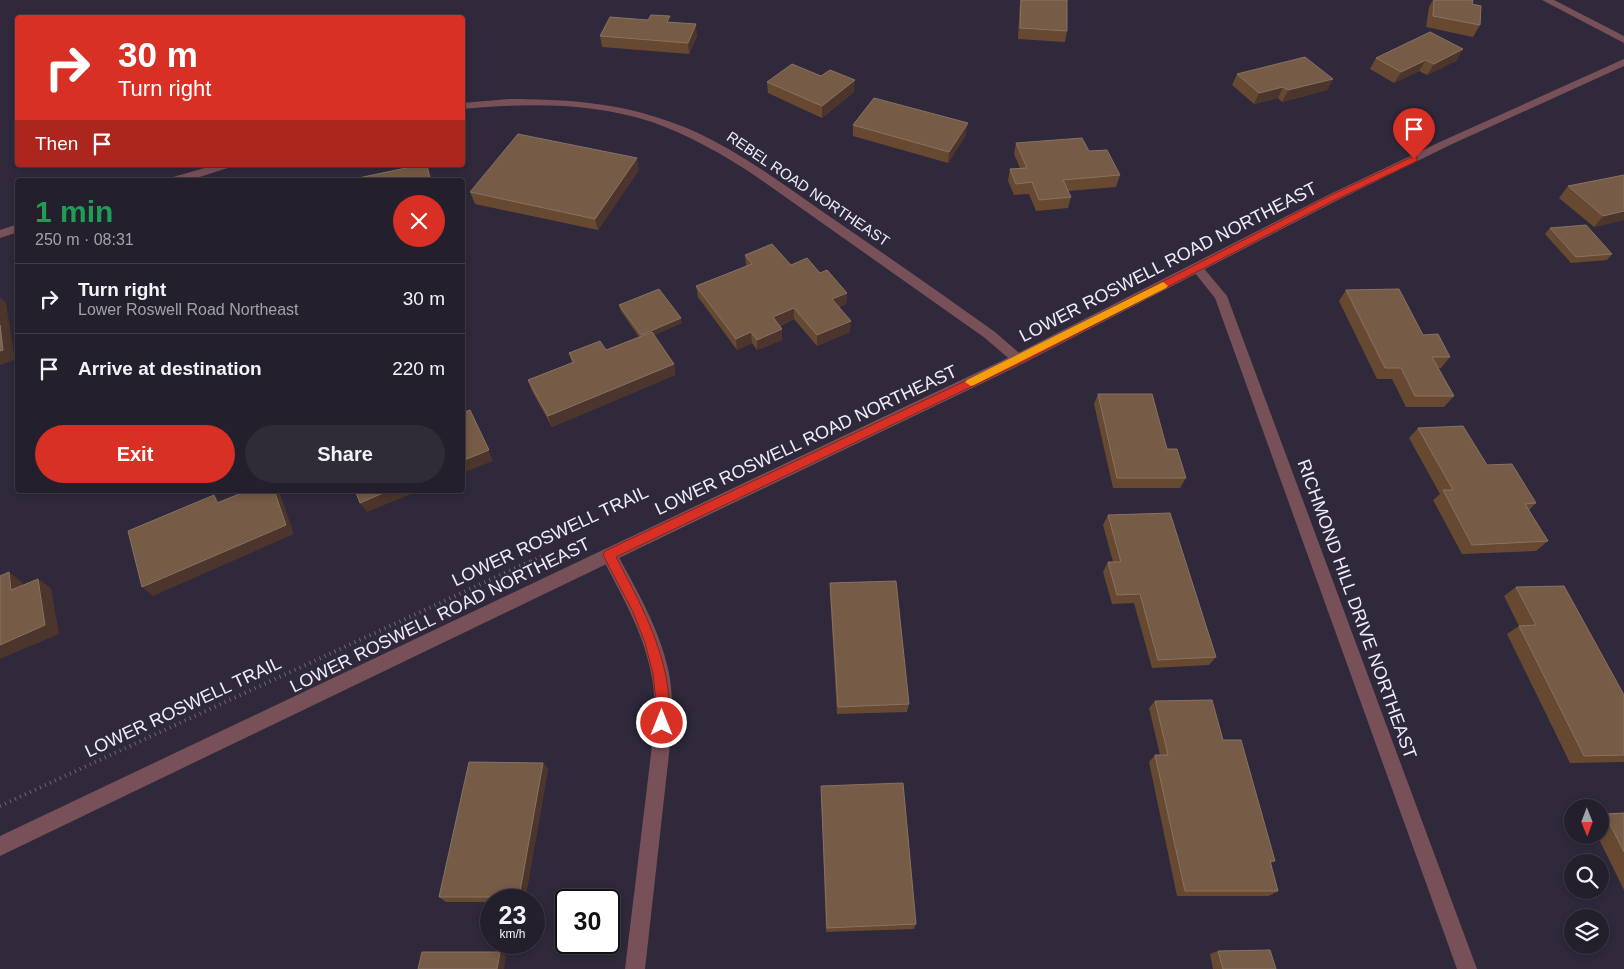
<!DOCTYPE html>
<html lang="en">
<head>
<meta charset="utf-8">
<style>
  :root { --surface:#231f2c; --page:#2f2c38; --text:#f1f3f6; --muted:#a3a2a9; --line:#403d48; --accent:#d93025 }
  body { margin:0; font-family:Arial,sans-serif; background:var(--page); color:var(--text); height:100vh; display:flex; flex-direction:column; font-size:19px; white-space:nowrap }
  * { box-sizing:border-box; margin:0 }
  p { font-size:16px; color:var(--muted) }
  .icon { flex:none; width:28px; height:28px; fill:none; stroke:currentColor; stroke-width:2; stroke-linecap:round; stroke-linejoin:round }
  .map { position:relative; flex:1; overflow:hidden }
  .side { position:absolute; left:15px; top:178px; width:450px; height:315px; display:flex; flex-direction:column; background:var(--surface); border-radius:5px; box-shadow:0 2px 8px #0003,0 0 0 1px var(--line) }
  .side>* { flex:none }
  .top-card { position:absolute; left:15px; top:15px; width:450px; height:152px; border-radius:5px; box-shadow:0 2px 8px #0003,0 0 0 1px var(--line); background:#d93025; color:#fff; overflow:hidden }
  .needle { width:32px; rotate:179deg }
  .tools { position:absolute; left:1564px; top:799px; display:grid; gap:10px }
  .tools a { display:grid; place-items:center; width:45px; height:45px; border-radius:50%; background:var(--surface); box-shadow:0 2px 8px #0003,0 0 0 1px var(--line); font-size:25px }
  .speed { position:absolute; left:480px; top:889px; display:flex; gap:10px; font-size:25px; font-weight:700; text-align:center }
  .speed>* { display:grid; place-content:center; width:65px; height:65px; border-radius:50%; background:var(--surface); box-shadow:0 2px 8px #0003,0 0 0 1px var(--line); line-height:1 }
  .speed small { font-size:12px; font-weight:400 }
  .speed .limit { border:2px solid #111; border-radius:8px; background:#fff; color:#111 }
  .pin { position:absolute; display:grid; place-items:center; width:42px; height:42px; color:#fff; margin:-51px -21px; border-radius:50% 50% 50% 0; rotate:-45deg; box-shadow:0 0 5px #0007 }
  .pin .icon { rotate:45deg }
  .me { position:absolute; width:55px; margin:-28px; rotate:0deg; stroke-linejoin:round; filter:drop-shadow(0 0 4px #0008) }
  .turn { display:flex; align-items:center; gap:18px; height:105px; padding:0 20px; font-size:22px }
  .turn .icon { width:65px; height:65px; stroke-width:2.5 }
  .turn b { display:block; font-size:35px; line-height:42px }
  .then { display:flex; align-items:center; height:48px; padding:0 20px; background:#0003; gap:10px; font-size:19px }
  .round { display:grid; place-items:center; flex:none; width:52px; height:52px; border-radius:26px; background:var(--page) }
  .summary { display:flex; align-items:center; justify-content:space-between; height:85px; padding:0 20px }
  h1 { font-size:30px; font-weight:700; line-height:38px; color:#1e9e55 }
  .button { display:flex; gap:10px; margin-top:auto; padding:10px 20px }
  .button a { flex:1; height:58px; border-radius:30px; background:var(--accent); color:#fff; font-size:20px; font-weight:700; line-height:58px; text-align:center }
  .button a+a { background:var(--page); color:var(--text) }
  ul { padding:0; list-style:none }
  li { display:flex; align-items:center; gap:15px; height:70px; padding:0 20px; border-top:1px solid var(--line) }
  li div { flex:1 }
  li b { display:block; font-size:19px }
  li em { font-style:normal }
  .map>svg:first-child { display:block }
</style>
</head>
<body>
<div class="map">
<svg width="1624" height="969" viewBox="0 0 1624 969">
  <rect width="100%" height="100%" fill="#2f293b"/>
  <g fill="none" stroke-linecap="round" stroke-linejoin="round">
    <path stroke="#6c6777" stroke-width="3" stroke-dasharray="1 4" stroke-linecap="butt" d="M531 561 542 556"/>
    <path stroke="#6c6777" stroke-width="4" stroke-dasharray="1 4.5" stroke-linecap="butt" d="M0 806 533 560"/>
    <path fill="#785158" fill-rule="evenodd" d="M1542 0H1554L1624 36V43Z
      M509 99C560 99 611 102 659 118 721 137 774 178 826 214 883 253 939 292 995 332L1026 359 1024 363H1014L985 338 757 177C724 155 689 135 652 122 592 102 525 103 462 109V103Z
      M215 165H233L231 167 190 180H171L173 177Z
      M18 224V232L0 238V230Z
      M1197 264 1201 265 1227 296 1477 969H1457L1215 298 1191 268Z
      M609 548 615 550C636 589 660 629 669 673 674 700 672 727 669 754L645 969H625L651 754C654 727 657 699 651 673 643 630 620 593 601 555L603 550Z"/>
    <path fill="#785158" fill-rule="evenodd" d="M1624 59V66L1450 145 1336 201 1024 363 0 856V836L1014 355 1328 195 1442 141Z"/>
  </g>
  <path fill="#674931" d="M1020 0H1067V31L1065 42 1018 39Z
    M1433 0H1473L1472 4 1480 25 1473 37 1426 27 1429 7Z
    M671 22 697 36 689 54 602 47 600 36Z
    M1463 49 1456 61 1427 75 1419 71 1394 83 1370 69 1376 58Z
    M1237 74 1333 79 1327 90 1282 102 1278 98 1254 104 1232 85Z
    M821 76 854 92 822 118 768 93 767 82Z
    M853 125 966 135 948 163 853 136Z
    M1016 143 1089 151 1120 175 1116 187 1068 191 1071 197 1068 208 1036 211 1029 194 1014 195 1008 181 1010 169 1020 168 1014 154Z
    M639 170 598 230 475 204 470 192Z
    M1568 186 1624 220 1594 227 1559 198Z
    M1550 228 1612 254 1607 260 1571 263 1545 234Z
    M745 255 791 265 820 273 847 293 846 304 839 307 850 332 817 346 794 319 780 326 782 340 757 350 752 343 737 350 698 297 696 286 746 266Z
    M1346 290 1423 335 1450 357 1441 368H1438L1454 396 1444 407H1406L1392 379H1377L1339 301Z
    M619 305 682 323 654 335 674 364 675 375 552 427 532 391 528 380 572 363 569 353 606 350 639 337 621 311Z
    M1098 394 1167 449 1186 478 1180 488H1113L1094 404Z
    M1418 428 1487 465 1536 503 1529 510 1548 541 1536 551 1462 554 1433 500 1440 494 1409 438Z
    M1108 515 1216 657 1209 665 1152 668 1134 603 1112 604 1103 572 1108 562H1113L1103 525Z
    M830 583 909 704 907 712 837 714 830 592Z
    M1516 587 1624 695V762L1570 763 1507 634 1519 626 1504 596Z
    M1155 701 1223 740 1275 861 1271 863 1278 891 1269 896H1177L1149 762 1155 755H1160L1149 708Z
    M543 763 548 769 525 900H491V902H446L439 897Z
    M821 786 916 924 914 929 826 932Z
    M1624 813V890L1597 835H1600V816L1605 814Z
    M1218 951 1276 969H1213L1210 954Z"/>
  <path fill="#4b352c" d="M696 24 697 36 689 54 688 43Z
    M1463 49 1456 61 1427 75 1434 64Z
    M1426 60 1419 71 1394 83 1401 72Z
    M1333 79 1327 90 1282 102 1288 90Z
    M855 80 854 92 822 118V106Z
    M1283 87 1278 98 1254 104 1259 93Z
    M968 123 966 135 948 163 949 152Z
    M637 158 639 170 598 230 595 219Z
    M427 165 431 175 432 180H430Z
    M1624 211V220L1594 227 1603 216Z
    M847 293 846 304 831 310 832 299Z
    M0 297 6 303 15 360 0 365Z
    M794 308V319L773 328V317Z
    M681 318 682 323 642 340 641 335Z
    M851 321 850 332 817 346V335Z
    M782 329V340L757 350V340Z
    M751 332 752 343 737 350 736 339Z
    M674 364 675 375 552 427 548 416Z
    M475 421 493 461 462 473V461Z
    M274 490H278L279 491 294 534 153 596 142 587Z
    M390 490H421L367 512 360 503Z
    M214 495 224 505 217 503Z
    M9 572 22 582 25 599 11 590Z
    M38 579 51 588 59 634 0 659V645Z
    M543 763 548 769 525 900H522L519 897Z
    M500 952 506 956 504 969H497Z"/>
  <path fill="#765b46" stroke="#897262" d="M1021 0H1067V31L1020 28Z
    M1434 0H1473L1472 4 1481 6 1480 25 1433 16Z
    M651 15 670 16 667 22 696 24 688 43 600 36 610 17 648 20Z
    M1430 32 1463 49 1434 64 1426 60 1401 72 1376 58Z
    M1305 57 1333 79 1288 90 1283 87 1259 93 1237 74Z
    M792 64 821 76 830 70 855 80 822 106 767 82Z
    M874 98 968 123 949 152 853 125Z
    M518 134 637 158 595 219 470 192Z
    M1082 138 1089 151 1107 150 1120 175 1063 180 1071 197 1039 200 1032 182 1016 184 1010 169 1027 168 1016 143Z
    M420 165H427L430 180H349Z
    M1624 175V211L1603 216 1568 186Z
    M1586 225 1612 254 1576 257 1550 228Z
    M772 244 791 265 807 258 820 273 827 270 847 293 832 299 851 321 817 335 794 308 773 317 782 329 757 340 751 332 736 339 696 286 752 264 745 255Z
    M659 289 681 318 641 335 619 305Z
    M1399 289 1423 335 1438 334 1450 357H1432L1454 396H1415L1401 368H1385L1346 290Z
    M0 325 3 350 0 351Z
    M652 332 674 364 548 416 528 380 574 362 569 353 600 341 606 350Z
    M1098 394H1152L1167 449H1177L1186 478H1117Z
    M470 410 489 450 462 461V413Z
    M1463 426 1487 465 1512 464 1536 503 1525 504 1548 541 1472 545 1443 490H1453L1418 428Z
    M249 490H274L286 525 142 587 128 531 214 495 217 503Z
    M355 490H390L360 503Z
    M1170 513 1216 657 1158 660 1140 594 1117 595 1108 562H1121L1108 515Z
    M9 572 11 590 38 579 45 625 0 645V576Z
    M896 581 909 704 838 707 830 583Z
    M1564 586 1624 695V755L1584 756 1519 626 1536 625 1516 587Z
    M1212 700 1223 740H1241L1275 861H1270L1278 891H1185L1155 755H1168L1155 701Z
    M469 762 543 763 519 897H439Z
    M903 783 916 924 827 928 821 786Z
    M1624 813V852L1605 814Z
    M1270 950 1276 969H1223L1218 951Z
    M422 952H500L497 969H418Z"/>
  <path fill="#d93025" stroke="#8d1f18" d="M1414 156 1417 157V161L1335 200 1023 362 616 557C640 602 664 646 669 697 670 707 671 718 667 728L662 730 658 728 656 723 657 709 653 674 645 643 633 612 603 555 605 551 1016 357 1329 196Z"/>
  <path fill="#f59e0b" d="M1163 282 1168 286 1166 288 974 385 971 386 965 382 967 380Z"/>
  <g text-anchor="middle" stroke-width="4" stroke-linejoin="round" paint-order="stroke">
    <g font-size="15" fill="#f0ecf8" stroke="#2f293b">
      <text transform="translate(808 189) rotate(34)" y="5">REBEL ROAD NORTHEAST</text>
    </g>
    <g font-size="18" fill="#f0ecf8" stroke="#2f293b">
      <text transform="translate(1168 262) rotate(-27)" y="6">LOWER ROSWELL ROAD NORTHEAST</text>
      <text transform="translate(806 440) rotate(-25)" y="6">LOWER ROSWELL ROAD NORTHEAST</text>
      <text transform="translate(550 536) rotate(-25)" y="6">LOWER ROSWELL TRAIL</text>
      <text transform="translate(1357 609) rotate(70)" y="6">RICHMOND HILL DRIVE NORTHEAST</text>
      <text transform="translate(440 615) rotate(-26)" y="6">LOWER ROSWELL ROAD NORTHEAST</text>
      <text transform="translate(183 707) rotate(-25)" y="6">LOWER ROSWELL TRAIL</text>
    </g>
  </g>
</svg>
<div class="tools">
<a><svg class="needle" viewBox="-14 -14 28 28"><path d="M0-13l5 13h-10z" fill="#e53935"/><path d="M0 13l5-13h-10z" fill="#a3a2a9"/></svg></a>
<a><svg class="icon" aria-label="search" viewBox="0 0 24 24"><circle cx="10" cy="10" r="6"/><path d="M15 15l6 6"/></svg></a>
<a><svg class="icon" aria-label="layers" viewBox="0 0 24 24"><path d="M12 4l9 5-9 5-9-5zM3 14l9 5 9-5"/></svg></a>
</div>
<div class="speed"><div>23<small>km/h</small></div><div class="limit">30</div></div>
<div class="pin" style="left:1414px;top:159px;background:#d93025"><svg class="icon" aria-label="arrive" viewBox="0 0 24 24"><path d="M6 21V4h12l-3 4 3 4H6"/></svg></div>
<svg class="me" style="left:662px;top:723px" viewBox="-20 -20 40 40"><circle r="17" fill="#d93025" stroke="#fff" stroke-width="3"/><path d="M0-11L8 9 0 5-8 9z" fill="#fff"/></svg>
<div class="top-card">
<div class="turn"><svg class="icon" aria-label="right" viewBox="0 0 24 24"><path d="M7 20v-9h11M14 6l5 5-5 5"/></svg><div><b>30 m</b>Turn right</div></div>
<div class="then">Then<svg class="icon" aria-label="arrive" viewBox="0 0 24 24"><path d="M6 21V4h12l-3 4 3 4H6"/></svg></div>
</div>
<section class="side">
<div class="summary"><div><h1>1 min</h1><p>250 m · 08:31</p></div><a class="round" style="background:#d93025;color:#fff"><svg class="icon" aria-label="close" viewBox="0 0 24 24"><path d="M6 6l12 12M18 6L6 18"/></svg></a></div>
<ul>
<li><svg class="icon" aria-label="right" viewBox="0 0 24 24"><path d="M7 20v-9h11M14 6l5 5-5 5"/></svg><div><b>Turn right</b><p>Lower Roswell Road Northeast</p></div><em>30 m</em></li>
<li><svg class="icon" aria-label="arrive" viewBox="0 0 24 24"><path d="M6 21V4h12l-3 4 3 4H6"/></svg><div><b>Arrive at destination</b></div><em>220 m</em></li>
</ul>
<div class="button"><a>Exit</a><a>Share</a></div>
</section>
</div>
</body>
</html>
